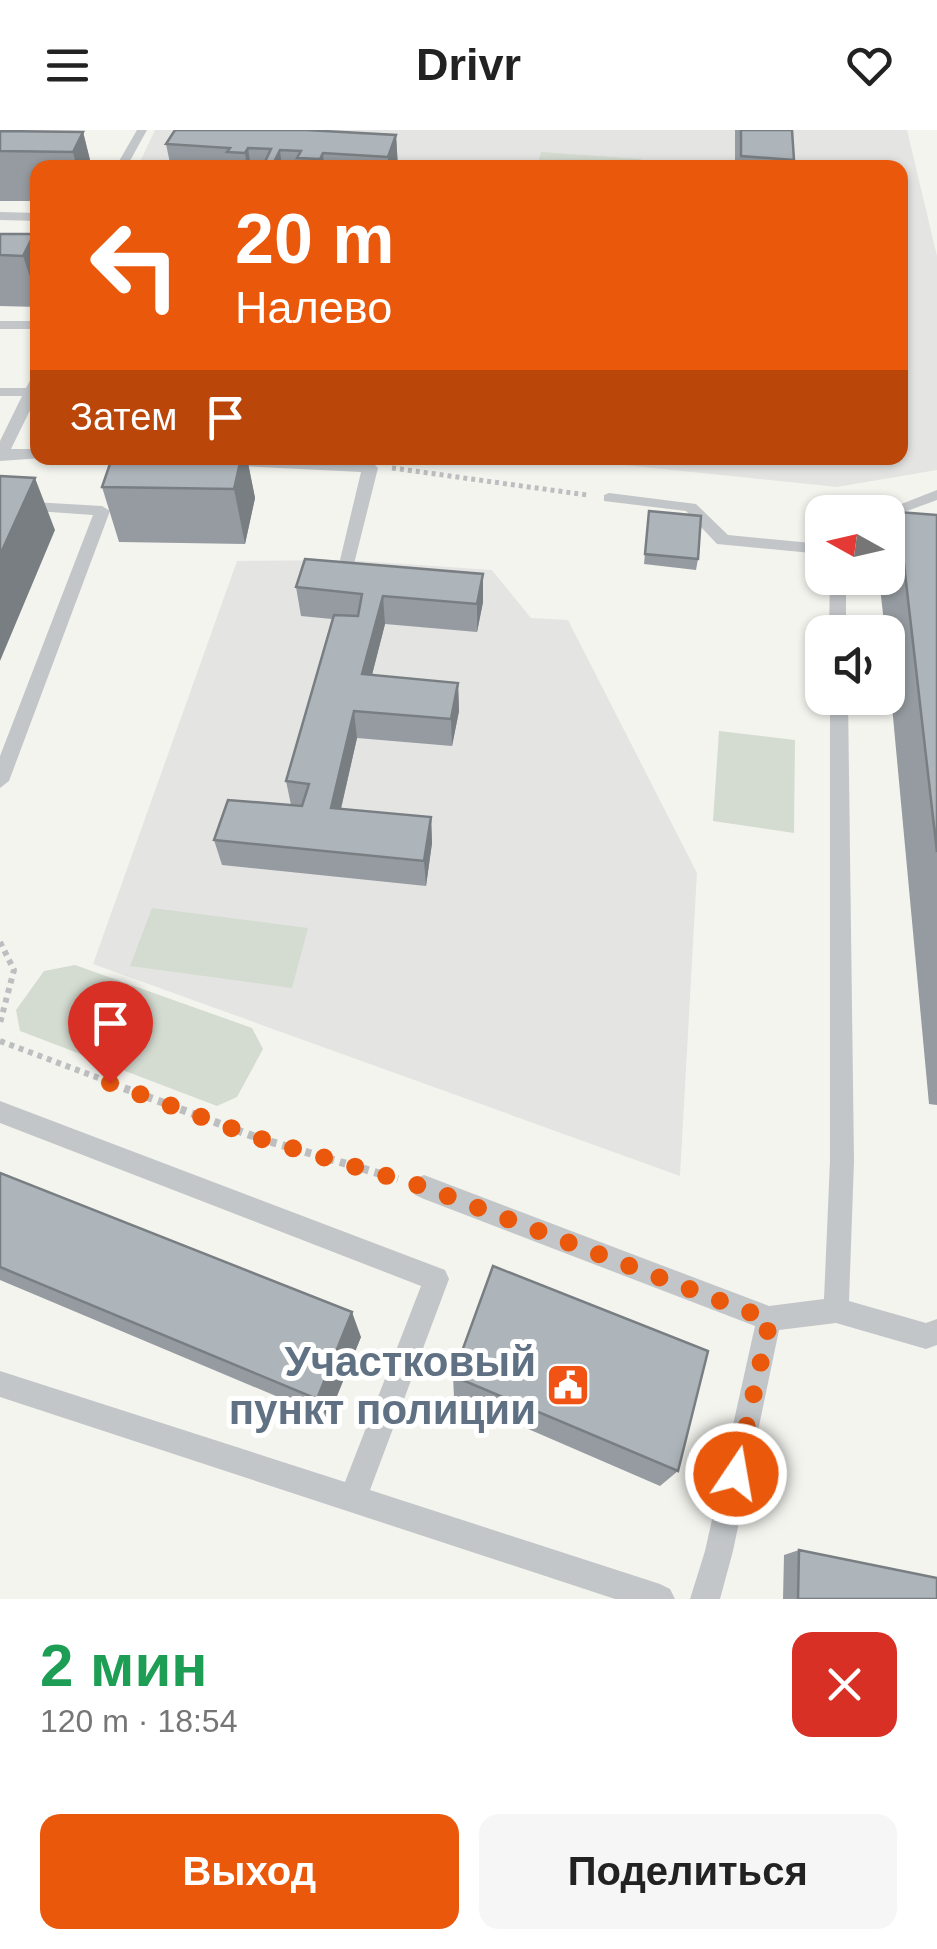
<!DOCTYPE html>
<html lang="ru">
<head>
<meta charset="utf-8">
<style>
  :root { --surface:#fff; --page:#f6f6f6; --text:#222; --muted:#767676; --accent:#ea580c }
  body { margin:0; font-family:Helvetica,sans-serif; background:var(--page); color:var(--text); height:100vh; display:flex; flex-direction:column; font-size:38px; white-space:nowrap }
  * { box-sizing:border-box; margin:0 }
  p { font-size:32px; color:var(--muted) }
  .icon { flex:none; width:55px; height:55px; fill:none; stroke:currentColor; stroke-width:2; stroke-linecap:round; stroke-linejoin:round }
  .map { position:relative; height:1469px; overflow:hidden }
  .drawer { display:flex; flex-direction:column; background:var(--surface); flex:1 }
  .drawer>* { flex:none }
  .banner { position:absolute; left:30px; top:30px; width:878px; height:305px; border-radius:20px; box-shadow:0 2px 8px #0004; background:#ea580c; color:#fff; overflow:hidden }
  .needle { width:65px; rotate:278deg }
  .fabs { position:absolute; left:805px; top:365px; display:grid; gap:20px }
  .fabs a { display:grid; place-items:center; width:100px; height:100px; border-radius:20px; background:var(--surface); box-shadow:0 2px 8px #0004; font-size:50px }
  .pin { position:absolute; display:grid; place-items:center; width:85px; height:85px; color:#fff; margin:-102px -42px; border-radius:50% 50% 50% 0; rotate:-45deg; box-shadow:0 0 10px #0007 }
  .pin .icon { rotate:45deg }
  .me { position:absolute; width:110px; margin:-55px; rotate:12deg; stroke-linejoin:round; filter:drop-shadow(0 0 8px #0008) }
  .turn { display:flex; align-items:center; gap:35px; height:210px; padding:0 40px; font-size:45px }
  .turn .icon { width:130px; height:130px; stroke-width:2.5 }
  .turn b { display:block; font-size:70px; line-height:85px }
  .then { display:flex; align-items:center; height:95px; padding:0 40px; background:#0003; gap:20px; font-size:38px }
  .round { display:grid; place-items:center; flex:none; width:105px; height:105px; border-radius:20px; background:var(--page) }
  .headline { display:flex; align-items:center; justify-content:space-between; height:170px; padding:0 40px }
  h1 { font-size:60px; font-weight:700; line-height:75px; color:#1e9e55 }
  .button { display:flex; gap:20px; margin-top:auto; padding:20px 40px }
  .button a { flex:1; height:115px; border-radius:20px; background:var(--accent); color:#fff; font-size:40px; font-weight:700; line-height:115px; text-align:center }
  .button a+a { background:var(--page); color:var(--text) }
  header { display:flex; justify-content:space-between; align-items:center; height:130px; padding:0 40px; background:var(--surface); font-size:45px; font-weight:700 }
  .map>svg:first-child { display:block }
</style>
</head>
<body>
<header><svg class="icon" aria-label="menu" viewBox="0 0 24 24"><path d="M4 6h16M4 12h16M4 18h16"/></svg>Drivr<svg class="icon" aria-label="heart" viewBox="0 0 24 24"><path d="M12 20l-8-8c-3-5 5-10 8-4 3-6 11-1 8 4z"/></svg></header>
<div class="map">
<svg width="937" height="1469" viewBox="0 0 937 1469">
  <rect width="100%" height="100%" fill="#f4f4ef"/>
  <path fill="#e4e5e3" d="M155 0H907L937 126V340L837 357 557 328H900V38H137Z
    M348 430 492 440 531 488 568 490 697 743 680 1046 93 834 237 431Z"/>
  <path fill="#d4dbd0" d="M541 22H542L641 29 640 37H537Z
    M719 601 795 610 794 703 713 691Z
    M152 778 308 798 292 858 130 836Z
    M75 835 252 898 263 919 237 967 217 976 20 901 16 880 44 841Z"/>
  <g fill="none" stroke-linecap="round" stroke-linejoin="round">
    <path stroke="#bcbec0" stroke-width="5" stroke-dasharray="4 4" stroke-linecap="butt" d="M392 338 587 365"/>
    <path stroke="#bcbec0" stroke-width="6" stroke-dasharray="5 5" stroke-linecap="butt" d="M0 812 14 840 0 893
      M0 911 120 956"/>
    <path stroke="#bcbec0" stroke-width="8" stroke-dasharray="6 6" stroke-linecap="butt" d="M113 954 258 1008 398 1049"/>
    <path fill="#c2c6c9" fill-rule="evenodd" d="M137 0H147L126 38H115Z
      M66 33 104 35 109 38H61Z
      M0 82 38 83V91L0 90Z
      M0 191H38V199H0Z
      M38 244V264L11 319H38V328H42L0 331V311L22 266H0V258H26L33 245Z
      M227 328 375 335 378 338 354 434 348 435 340 430 361 342 220 335V329Z
      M0 359 16 371 102 376 110 381 9 651 0 658V626L93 385 7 379 0 373Z
      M937 360V370L888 388V382H881Z
      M609 363 696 374 728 405 822 414V424L717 414 686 381 604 371V365Z
      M830 448H846V502H829Z
      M830 568H848L854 1031 849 1171 926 1193 937 1189V1215L926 1219 836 1193 779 1200 733 1421 720 1469H690L705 1421 755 1196 424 1069 415 1065 412 1057 415 1049 424 1045 769 1176 824 1169 830 1031Z
      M0 971 445 1140 449 1149 370 1360 660 1454 670 1459 675 1469H615L0 1267V1241L345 1352 421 1156 0 993Z"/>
  </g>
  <path fill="#959ba0" d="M735 0H792L794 30 792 38H735Z
    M0 1 83 2 92 38H38V71H0Z
    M396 5 398 38H171L166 14Z
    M0 104 38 115V177L0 176Z
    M247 328 255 368 245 414 119 412 102 357Z
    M649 381 698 429 696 440 644 434Z
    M898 382 937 385V975L929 974 888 533V502H885L879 448H888V410Z
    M296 457 483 472 477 502 385 494 372 545 458 553 459 581 452 616 357 608 341 679 431 687 432 713 426 756 222 735 214 710 291 675 286 651 332 489 301 486Z
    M0 1043 361 1207 328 1288 0 1150Z
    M453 1246 678 1341 660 1356 454 1267Z
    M799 1420 937 1469H783L784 1425Z"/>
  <path fill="#797e82" d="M83 2 92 38H77L73 22Z
    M396 5 398 38H388V27Z
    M248 18 251 38H247L245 23Z
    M280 20 282 38H271Z
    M323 23 324 38H321L320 29Z
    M34 104 38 115V171L23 126Z
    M241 328H247L255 368 245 414 234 359Z
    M35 348 55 400 0 531V425Z
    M483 444V472L477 502V474Z
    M383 466 385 494 365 572 362 544Z
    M458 553 459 581 452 616 451 589Z
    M354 581 357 608 335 704 331 678Z
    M431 687 432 713 426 756 424 731Z
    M352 1182 361 1207 328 1288 317 1269Z"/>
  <path fill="#adb4ba" stroke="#797e82" stroke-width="2.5" d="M175 0H306L396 5 388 27 323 23 320 29 297 28 301 21 280 20 271 38H262L271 19 248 18 245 23 227 22 230 18 166 14Z
    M741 0H792L794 30 741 26Z
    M0 1 83 2 73 22 0 21Z
    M0 104H34L23 126 0 125Z
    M112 328H241L234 359 102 357Z
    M0 346 35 348 0 425Z
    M649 381 701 386 698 429 645 424Z
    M898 382 937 385V722Z
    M305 429 483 444 477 474 383 466 362 544 458 553 451 589 354 581 331 678 431 687 424 731 214 710 228 670 302 676 309 654 286 651 334 485 358 486 362 464 296 457Z
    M0 1043 352 1182 317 1269 0 1137Z
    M493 1136 708 1221 678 1341 453 1246Z
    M799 1420 937 1448V1469H798Z"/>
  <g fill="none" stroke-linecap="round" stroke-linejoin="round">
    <path stroke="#ea580c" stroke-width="18" stroke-dasharray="0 32.4" d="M110 953 258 1008 424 1057 770 1190 736 1344"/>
  </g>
  <defs>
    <g id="civic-square" transform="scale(2.25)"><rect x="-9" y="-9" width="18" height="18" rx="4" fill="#f05313" stroke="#fff"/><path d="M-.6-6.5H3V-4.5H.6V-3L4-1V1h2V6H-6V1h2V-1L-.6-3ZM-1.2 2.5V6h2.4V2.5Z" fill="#fff"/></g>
  </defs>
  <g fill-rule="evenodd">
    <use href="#civic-square" x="568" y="1255"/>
  </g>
  <g text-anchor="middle" stroke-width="10" stroke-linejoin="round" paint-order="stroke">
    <g font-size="42" font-weight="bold" fill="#607183" stroke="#fff" text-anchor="end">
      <text x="536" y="1246">Участковый<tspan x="536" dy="48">пункт полиции</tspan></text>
    </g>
  </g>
</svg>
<div class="fabs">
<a><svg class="needle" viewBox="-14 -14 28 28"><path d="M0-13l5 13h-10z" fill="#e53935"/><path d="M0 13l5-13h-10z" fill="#767676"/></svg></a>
<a><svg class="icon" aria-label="sound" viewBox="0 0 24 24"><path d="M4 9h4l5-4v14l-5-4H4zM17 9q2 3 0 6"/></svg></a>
</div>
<div class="pin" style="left:110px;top:953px;background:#d93025"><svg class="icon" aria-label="arrive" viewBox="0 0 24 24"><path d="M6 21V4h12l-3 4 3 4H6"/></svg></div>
<svg class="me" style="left:736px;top:1344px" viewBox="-20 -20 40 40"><circle r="17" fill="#ea580c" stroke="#fff" stroke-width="3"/><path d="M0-11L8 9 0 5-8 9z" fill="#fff"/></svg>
<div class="banner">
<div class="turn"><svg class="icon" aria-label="left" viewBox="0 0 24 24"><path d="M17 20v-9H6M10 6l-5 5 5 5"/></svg><div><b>20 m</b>Налево</div></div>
<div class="then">Затем<svg class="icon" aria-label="arrive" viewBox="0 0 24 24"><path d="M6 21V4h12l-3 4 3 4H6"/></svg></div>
</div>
</div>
<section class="drawer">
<div class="headline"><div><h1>2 мин</h1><p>120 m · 18:54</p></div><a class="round" style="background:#d93025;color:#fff"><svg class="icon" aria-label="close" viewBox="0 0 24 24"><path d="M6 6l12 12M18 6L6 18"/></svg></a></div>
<div class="button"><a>Выход</a><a>Поделиться</a></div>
</section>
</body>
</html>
